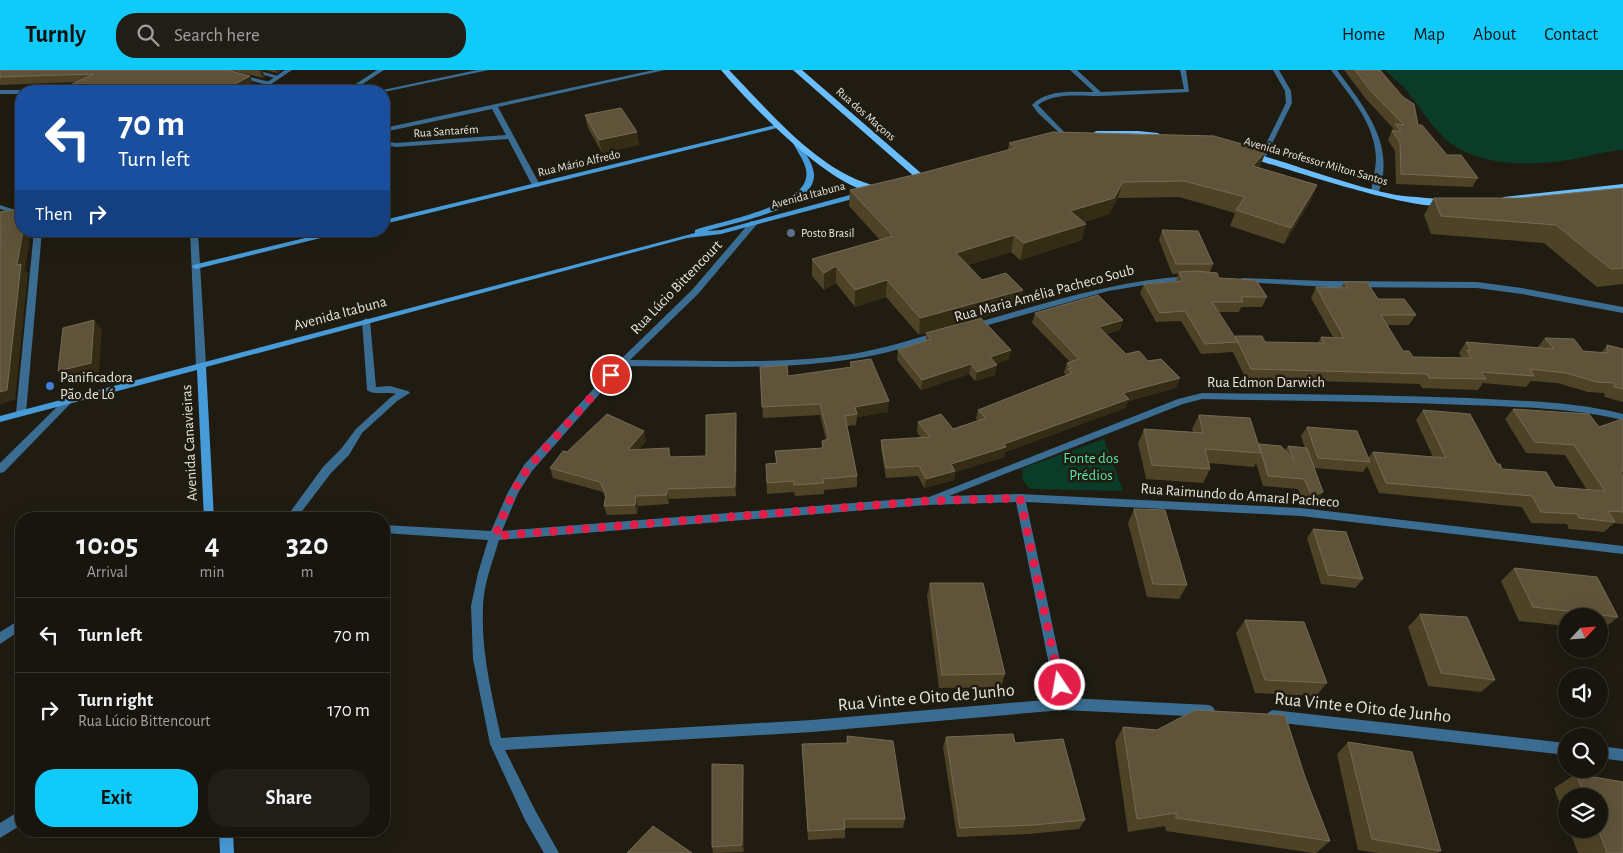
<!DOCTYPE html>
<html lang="en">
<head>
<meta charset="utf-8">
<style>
  :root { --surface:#18150e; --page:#211e17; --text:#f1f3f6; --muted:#9f9f9e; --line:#36342e; --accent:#10cafa }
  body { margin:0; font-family:"Alegreya Sans",sans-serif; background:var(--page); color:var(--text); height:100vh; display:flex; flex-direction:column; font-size:19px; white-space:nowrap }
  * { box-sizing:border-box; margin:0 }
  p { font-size:16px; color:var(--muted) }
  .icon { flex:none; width:28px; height:28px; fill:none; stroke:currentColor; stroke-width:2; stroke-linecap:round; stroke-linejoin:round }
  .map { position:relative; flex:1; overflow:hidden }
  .drawer { position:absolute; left:15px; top:442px; width:375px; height:325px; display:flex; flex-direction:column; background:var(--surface); border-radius:20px; box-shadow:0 5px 20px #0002,0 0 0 1px var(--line) }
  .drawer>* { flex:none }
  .guide { position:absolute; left:15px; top:15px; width:375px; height:152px; border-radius:20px; box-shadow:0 5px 20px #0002,0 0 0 1px var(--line); background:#1a4fa0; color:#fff; overflow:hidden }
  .needle { width:32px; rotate:64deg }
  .controls { position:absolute; left:1558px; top:538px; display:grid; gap:10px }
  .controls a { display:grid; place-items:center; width:50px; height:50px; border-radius:50%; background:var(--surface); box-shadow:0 5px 20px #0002,0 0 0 1px var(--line); font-size:25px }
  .pin { position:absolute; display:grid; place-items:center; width:42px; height:42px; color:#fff; margin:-21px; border:2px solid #fff; border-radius:50%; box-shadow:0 1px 5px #0007 }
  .me { position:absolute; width:55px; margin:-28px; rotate:348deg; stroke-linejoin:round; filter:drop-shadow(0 0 4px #0008) }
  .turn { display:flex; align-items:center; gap:18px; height:105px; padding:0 20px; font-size:22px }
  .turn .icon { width:65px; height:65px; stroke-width:2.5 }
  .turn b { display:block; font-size:35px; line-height:42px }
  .then { display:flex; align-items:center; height:48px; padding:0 20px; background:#0003; gap:10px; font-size:19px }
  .eta { display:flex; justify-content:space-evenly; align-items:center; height:85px; text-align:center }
  .eta b { font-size:30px; font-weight:700; line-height:35px }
  .action { display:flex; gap:10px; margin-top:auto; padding:10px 20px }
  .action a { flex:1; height:58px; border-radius:20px; background:var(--accent); color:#111; font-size:20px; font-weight:700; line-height:58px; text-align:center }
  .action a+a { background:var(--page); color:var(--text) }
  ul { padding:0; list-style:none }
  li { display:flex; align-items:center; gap:15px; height:75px; padding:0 20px; border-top:1px solid var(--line) }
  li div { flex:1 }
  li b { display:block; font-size:19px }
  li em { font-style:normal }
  header { display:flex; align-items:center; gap:30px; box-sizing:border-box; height:70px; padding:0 25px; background:var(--accent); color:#111 }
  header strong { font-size:24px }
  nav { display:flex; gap:28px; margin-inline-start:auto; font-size:18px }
  .search { width:350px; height:45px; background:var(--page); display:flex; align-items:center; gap:12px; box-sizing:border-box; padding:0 18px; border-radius:20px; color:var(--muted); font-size:19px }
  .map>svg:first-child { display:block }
</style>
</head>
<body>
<header>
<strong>Turnly</strong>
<div class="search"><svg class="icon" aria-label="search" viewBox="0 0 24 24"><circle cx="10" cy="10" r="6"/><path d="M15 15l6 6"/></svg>Search here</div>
<nav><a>Home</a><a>Map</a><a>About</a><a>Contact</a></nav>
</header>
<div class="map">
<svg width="1623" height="783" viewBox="0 0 1623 783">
  <rect width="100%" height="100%" fill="#201c12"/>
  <path fill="#0a3c27" d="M1385 0H1623V80C1606 81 1591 86 1574 89 1534 96 1478 98 1445 69 1431 55 1419 37 1407 21 1400 13 1392 7 1385 0Z
    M1104 369 1123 421 1030 419 1022 409 1023 398Z"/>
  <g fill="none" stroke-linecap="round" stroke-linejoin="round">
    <path fill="#3b6d93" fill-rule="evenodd" d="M247 0H257L281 7 278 9Z
      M1180 0H1186L1189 22 1100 26 1097 24 1100 22 1184 19Z
      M238 4 270 12 271 13 268 15 236 7V5Z
      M366 248 370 251 376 317 390 316 408 321 410 323 397 331 362 363 349 385 331 403 296 449H285L323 397 341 379 356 359 391 327 396 324C387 321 374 326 367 320L362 251Z"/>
    <path fill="#3b6d93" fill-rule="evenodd" d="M285 0H292L261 21H254Z
      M377 0H384L352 21H345Z
      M477 0H489L384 22 378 21Z
      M654 0H665L498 37 540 115 539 117 532 115 508 69 396 77 384 75V71L396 73 506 65 492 39 384 62V58Z
      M1070 0H1077L1103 24 1100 26C1081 26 1054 22 1038 35L1068 66V68L1066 69 1038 43 1032 35C1047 19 1074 22 1094 22Z
      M1273 0H1279L1291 21 1292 33 1265 88 1262 90 1259 88 1286 33 1285 21Z
      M1331 0H1337C1364 37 1397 75 1378 124L1371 122C1373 110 1376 98 1376 87 1374 52 1350 26 1331 0Z
      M0 20H21L24 21H21V24H0Z
      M0 135 21 142V146L0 139Z
      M751 151H757L758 153 698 224 630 290C704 290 779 295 852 284 882 279 910 270 938 262L942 265 941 267C912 275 883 285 853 289 777 301 700 296 624 296L532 401 518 423 502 461 929 427 1178 329 1202 323C1291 324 1380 325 1468 328 1521 331 1572 331 1623 344V350C1572 338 1521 337 1468 335 1380 331 1291 331 1202 329L1183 334 949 426 1020 424 1301 438 1623 476V484L1301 446 1026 432 1068 628 1209 635 1213 637 1215 641 1213 645 1209 647 1063 640 812 662 505 680 535 740 559 783H544L525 750 490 674 473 589 471 536 478 503 488 470 384 463V455L491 461 508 422 524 395 619 291 692 220ZM1016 432 1056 629 812 650 501 668C492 625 481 582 483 538 483 515 493 491 499 470L926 435Z
      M34 161H42L26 343 21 346 16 343Z
      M190 161H198L206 295 201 298 196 295Z
      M1191 206H1194V210L1163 212 1108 221 974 259 970 256 971 254C1044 234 1115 210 1191 206Z
      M1242 208 1327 211 1477 212 1522 218 1623 237V243L1522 224 1477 218 1327 217 1245 212 1241 210Z
      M68 328 73 331 71 333 4 402 0 403V393L65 329Z
      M21 549V560L0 574V562Z
      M1273 640 1566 673V685L1273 652 1269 650 1267 646 1269 642Z
      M1599 676 1623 679V691L1599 688Z
      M21 740V755L0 768V753Z"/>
    <path fill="#479bd9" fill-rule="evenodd" d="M779 54 781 55V57L384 154V150Z
      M796 71 799 73C805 83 813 93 814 104 816 139 731 153 707 161L721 160 861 122 865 124 864 126 721 164 687 168 206 297 214 449H204L197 300 0 352V346L695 163V160C721 151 801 137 806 108 809 97 798 83 793 73Z
      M334 161H349L196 199 192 197 193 195Z
      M219 761H233L234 783H220Z"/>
    <path fill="#6bbefe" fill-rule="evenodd" d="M721 0H729C770 42 822 106 881 117V121C841 131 746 30 721 0Z
      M793 0H802L922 104V108H916Z
      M1138 61 1158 63 1162 66 1158 69 1096 67 1092 64 1096 61Z
      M1249 82C1298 95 1346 115 1396 125 1407 127 1446 128 1452 133 1432 149 1277 95 1246 87V83Z
      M1623 114V120L1504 133 1499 130 1504 127Z"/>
  </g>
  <path fill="#4e4327" d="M0 0H262L265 7 263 8 233 1 232 2 253 13 76 12 0 15Z
    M265 0H282L277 3Z
    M1344 0H1380L1418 55 1447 85 1478 108 1472 117 1396 114 1395 81 1388 70 1393 58 1366 29Z
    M21 37V49L15 40Z
    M585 45 637 62 639 75 602 83 588 58Z
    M1009 73 1259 98 1317 115 1310 132 1284 174 1230 156 1235 143 1179 127 1118 128 1109 144 1084 152 1082 170 1020 190 1011 182 968 195 982 210 1023 220 1019 237 919 265 886 227 855 237 836 213 824 220 812 206V189L880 170 849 136 850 120 922 103 1008 80Z
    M1623 118V214L1597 217 1544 173 1431 164 1424 145 1434 128H1521Z
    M1162 160 1213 194 1210 202 1219 208 1267 227 1262 237H1241L1239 242H1218L1235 268V266L1265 272 1318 273 1321 267H1333L1311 228 1316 217 1341 218 1344 212 1378 229 1416 245 1409 255H1387L1403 281 1413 287 1462 288 1459 283 1466 272 1537 278 1545 268 1583 281 1601 283 1607 275 1623 279V332L1605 327 1604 323 1588 322 1557 313 1531 311 1526 317 1483 313 1478 320 1422 318 1420 314 1246 309 1233 282 1201 284 1181 251 1156 252 1140 223 1144 214 1176 212 1178 204H1172L1159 170Z
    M1035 243 1123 250 1120 260 1106 264 1126 284 1148 291 1176 318 1128 331 1125 338 1005 382 1004 387 955 402 954 410 924 418 918 406 886 408 881 379V370L921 368 917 362 918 352 953 359 978 351 976 349 978 340 1066 305 1064 302 1067 293 1070 292 1032 253Z
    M926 263 1011 280 1009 289 996 294 995 305 975 311 969 304 921 320 897 290 898 280 926 270Z
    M850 292 888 342 857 347 856 355 847 356 857 406V417L824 420V424L795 426 794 422 767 424 766 394 776 393 775 381 822 378V371L826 370 820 345 763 348 760 297 788 306 850 297Z
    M1513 339 1599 357 1623 350V454L1614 453 1604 462 1569 459 1567 454 1531 453 1522 437 1379 423 1367 396 1363 402 1314 398 1323 422 1317 432 1306 436 1298 419 1263 416 1256 393 1254 397 1209 393 1210 399 1203 413 1146 409 1138 373 1144 359 1193 362 1192 359 1199 345 1259 374 1285 381 1288 376 1305 378 1301 366 1307 357 1368 388 1373 382 1433 387 1416 350 1423 340 1497 394 1502 399 1555 417 1587 420 1565 385 1526 383 1505 349Z
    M737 352 736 426 669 429V434L638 436 637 444 607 445 604 436 605 427 603 422 553 408 550 398 567 382 644 361 646 371 638 380 669 378 671 387 706 386Z
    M1134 439 1187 515 1179 529 1147 527 1128 453Z
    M1313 459 1363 509 1355 518 1321 514 1307 468Z
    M1514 498 1618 547 1602 560H1599V546H1566V556L1519 551 1501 511Z
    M930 513 1005 604 1001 617 939 618 927 526Z
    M1420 544 1495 610 1481 622 1428 616 1408 557Z
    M1245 550 1327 613 1316 626 1255 623 1236 563Z
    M1123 657 1305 707 1330 771 1316 783H1313L1166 761 1165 756 1128 762 1115 672Z
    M847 666 905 749 903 758H845V768L808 770 802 674 846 673Z
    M946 667 1015 673 1085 750 1079 759 1029 764 957 767 943 677Z
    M1348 672 1441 781 1438 783H1378L1358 780 1337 684Z
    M743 695 744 703V782L713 783 712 777Z
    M1576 704 1623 712V783H1578L1569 759H1599V726H1566V751L1554 718Z"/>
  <path fill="#352c16" d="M262 0 265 7 263 8 259 1Z
    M276 0H282L277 3Z
    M250 6 253 13 239 21H222Z
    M637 62 639 75 602 83 599 70Z
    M1266 81 1260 97 1247 112 1253 96Z
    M1123 112 1118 128 1109 144 1066 157 1070 141Z
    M1317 115 1310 132 1284 174 1291 158Z
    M1086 154 1082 170 1020 190 1024 173Z
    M23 161H31L25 200 28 203 15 330 0 334V322L17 195Z
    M1014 165 1011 182 954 199 956 183Z
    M836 196V213L824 220V203Z
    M887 210 886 227 855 237V220Z
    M1023 220 1019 237 919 265 920 248Z
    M94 250 102 260 99 302 66 311 58 301Z
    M1123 250 1120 260 1096 266 1099 257Z
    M1011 280 1009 289 988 297 990 287Z
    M971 294 969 304 921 320 922 310Z
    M997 295 995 305 975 311 977 302Z
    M1180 308 1176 318 1128 331 1125 338 1005 382 1004 387 955 402 954 410 924 418 926 409 951 394 1004 374 1123 323Z
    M889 331 888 342 857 347V344L855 337Z
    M736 343 737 352 736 426 735 417Z
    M644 361 646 371 630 390 628 380Z
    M667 419 669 429V434L667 425Z
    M1323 422 1317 432 1306 436 1312 426Z
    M636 426 638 436 637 444 635 435Z
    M743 695 744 703V782L742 775Z"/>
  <path fill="#5f543a" stroke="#746b54" d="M0 0H227L250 6 222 21H223H57L94 4 0 7Z
    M1355 0H1380L1403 27 1414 34 1418 55H1422L1447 85H1461L1478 108 1401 104 1400 72 1392 61H1401L1395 54 1404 55 1370 20Z
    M21 37V45L15 40Z
    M621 38 637 62 599 70 585 45Z
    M1053 62 1214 66 1266 81 1253 96 1317 115 1291 158 1236 140 1245 127 1184 111 1123 112 1114 128 1070 141 1086 154 1024 173 1014 165 956 183 982 210 1006 203 1023 220 920 248 887 210 855 220 836 196 824 203 812 189 893 166 850 120 922 103 1015 78 1009 73Z
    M1623 118V198L1611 199 1556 155 1441 146 1434 128H1521Z
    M12 140 21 143V161H23L17 195 21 194 7 320 0 322V142Z
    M1162 160 1198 161 1213 194H1176Z
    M1196 201 1217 203 1219 208 1256 210 1267 227H1241L1243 232H1212L1238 272 1205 274 1185 241 1160 243 1144 214 1183 211 1179 202Z
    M1344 212H1367L1378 229H1404L1416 245H1381L1403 281H1409L1413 287 1471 288 1467 280 1471 281 1466 272 1554 279 1545 268 1574 269 1583 281 1608 283 1607 275 1623 279V319L1614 317V313L1597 312 1566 303 1530 299 1534 306 1481 302 1486 309 1429 308 1427 304 1251 299 1235 266H1262L1265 272 1324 273 1321 267 1344 268 1316 217 1348 218Z
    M1098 225 1123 250 1099 257 1126 284 1139 281 1148 291 1161 289 1180 308 1123 323 1129 329 1004 374 1006 377 951 394 955 401 926 409 919 396 886 398 881 370 930 367 918 352 941 344 953 359 986 348 978 340 1072 303 1068 299 1071 298 1067 293 1079 289 1035 243Z
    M981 248 1011 280 990 287 997 295 977 302 971 294 922 310 898 280 931 269 926 263Z
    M94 250 91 293 58 301 63 258Z
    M871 289 889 331 855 337 857 344 845 346 857 406 823 409 824 413 794 415V411L767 413 766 394 777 393 775 381 823 378 822 371 829 369 820 334 762 337 760 297 787 295 788 306 852 297 850 292Z
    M1513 339 1589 344 1599 357 1622 349 1623 350V401L1620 402 1623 407V442L1608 441 1615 452 1579 448 1577 444 1541 442 1532 426 1386 413 1373 382 1446 388 1423 340 1470 344 1497 394H1500L1502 399 1546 402 1555 417 1605 421 1574 375 1535 372Z
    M736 343 735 417 667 419V425L636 426 635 435 604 436 606 425 600 412 550 398 563 381 567 382 607 344 644 361 628 380 669 378V387L706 386V345Z
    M1199 345 1250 348 1261 383 1205 379 1210 399 1152 395 1144 359 1203 363Z
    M1307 357 1357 361 1370 392 1318 388Z
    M1259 374 1281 376 1294 390 1288 376 1307 378 1323 422 1312 426 1304 409 1268 406Z
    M1134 439 1165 440 1187 515 1153 514Z
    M1313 459 1346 462 1363 509 1328 505Z
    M1514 498 1597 507 1618 547 1533 537Z
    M930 513H983L1005 604 942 605Z
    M1420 544 1467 547 1495 610 1441 603Z
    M1245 550 1304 552 1327 613 1265 610Z
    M1195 640 1285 645 1305 707 1330 771 1176 748V743L1137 749 1123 657 1157 660Z
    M1013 664 1015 673 1063 669 1085 750 1034 755 960 758 946 667Z
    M847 666 893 671 905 749H844L845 759 808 761 802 674 848 673Z
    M1348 672 1412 682 1441 781 1372 769Z
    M712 694 743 695 742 775 712 777Z
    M1576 704 1623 712V783H1607L1598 759H1599V726H1585Z
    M653 756 692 783H627Z"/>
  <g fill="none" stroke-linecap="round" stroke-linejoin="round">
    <path stroke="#e11d48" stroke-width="9" stroke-dasharray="0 16.2" d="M611 305 528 398 513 422 495 466 926 431 1020 428 1060 615"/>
  </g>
  <circle fill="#5c6f8a" stroke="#201c12" stroke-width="2" cx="791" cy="163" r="5"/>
  <circle fill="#3f7fe0" stroke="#201c12" stroke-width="2" cx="50" cy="316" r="5"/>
  <g text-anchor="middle" stroke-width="5" stroke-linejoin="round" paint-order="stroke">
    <g font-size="12" fill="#e7e4dd" stroke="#201c12">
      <text transform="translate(866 44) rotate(41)" y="4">Rua dos Maçons</text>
      <text transform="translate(446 61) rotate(-4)" y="4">Rua Santarém</text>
      <text transform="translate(1316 91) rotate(16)" y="4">Avenida Professor Milton Santos</text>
      <text transform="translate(579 93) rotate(-13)" y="4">Rua Mário Alfredo</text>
      <text transform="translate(808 125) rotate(-15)" y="4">Avenida Itabuna</text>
    </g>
    <g font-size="12" fill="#e7e4dd" stroke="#201c12" text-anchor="start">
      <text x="801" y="167">Posto Brasil</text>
    </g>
    <g font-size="15" fill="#e7e4dd" stroke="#201c12">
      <text transform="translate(676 217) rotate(-46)" y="5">Rua Lúcio Bittencourt</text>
      <text transform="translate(1044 223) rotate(-15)" y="5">Rua Maria Amélia Pacheco Soub</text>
      <text transform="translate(340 243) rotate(-15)" y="5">Avenida Itabuna</text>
      <text x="1266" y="317">Rua Edmon Darwich</text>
      <text transform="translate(189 373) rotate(-93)" y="5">Avenida Canavieiras</text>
      <text transform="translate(1240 425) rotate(4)" y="5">Rua Raimundo do Amaral Pacheco</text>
    </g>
    <g font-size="15" fill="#e7e4dd" stroke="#201c12" text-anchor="start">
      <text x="60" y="312">Panificadora<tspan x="60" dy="17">Pão de Ló</tspan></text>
    </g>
    <g font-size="15" fill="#5be5a5" stroke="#201c12">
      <text x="1091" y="393">Fonte dos<tspan x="1091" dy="17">Prédios</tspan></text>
    </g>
    <g font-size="18" fill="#e7e4dd" stroke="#201c12">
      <text transform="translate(926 627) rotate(-5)" y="6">Rua Vinte e Oito de Junho</text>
      <text transform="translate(1363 637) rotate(6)" y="6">Rua Vinte e Oito de Junho</text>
    </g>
  </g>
</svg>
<div class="controls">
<a><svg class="needle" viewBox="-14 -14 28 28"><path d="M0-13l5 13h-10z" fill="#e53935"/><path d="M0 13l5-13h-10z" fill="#9f9f9e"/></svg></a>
<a><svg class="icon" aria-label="sound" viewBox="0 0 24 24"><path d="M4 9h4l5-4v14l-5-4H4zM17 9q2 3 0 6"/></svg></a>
<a><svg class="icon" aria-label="search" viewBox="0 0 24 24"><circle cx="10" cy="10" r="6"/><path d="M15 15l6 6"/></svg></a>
<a><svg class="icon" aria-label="layers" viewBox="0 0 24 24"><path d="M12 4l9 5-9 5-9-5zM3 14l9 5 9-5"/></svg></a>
</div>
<div class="pin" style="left:611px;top:305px;background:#d93025"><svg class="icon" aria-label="arrive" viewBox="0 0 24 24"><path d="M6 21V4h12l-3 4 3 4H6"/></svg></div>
<svg class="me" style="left:1060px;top:615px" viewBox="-20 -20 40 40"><circle r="17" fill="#e11d48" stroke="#fff" stroke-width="3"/><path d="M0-11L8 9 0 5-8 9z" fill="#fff"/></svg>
<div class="guide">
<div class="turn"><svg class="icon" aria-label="left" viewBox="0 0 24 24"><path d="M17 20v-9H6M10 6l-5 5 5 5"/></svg><div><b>70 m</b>Turn left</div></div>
<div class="then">Then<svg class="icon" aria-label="right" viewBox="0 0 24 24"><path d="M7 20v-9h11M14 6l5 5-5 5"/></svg></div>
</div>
<section class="drawer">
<div class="eta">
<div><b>10:05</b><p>Arrival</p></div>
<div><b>4</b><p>min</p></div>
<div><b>320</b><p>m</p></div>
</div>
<ul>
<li><svg class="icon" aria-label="left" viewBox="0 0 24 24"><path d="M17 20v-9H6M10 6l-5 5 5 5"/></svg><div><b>Turn left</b></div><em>70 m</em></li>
<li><svg class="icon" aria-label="right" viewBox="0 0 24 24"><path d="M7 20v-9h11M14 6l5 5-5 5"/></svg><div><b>Turn right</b><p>Rua Lúcio Bittencourt</p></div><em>170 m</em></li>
</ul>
<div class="action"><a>Exit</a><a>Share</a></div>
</section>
</div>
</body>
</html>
